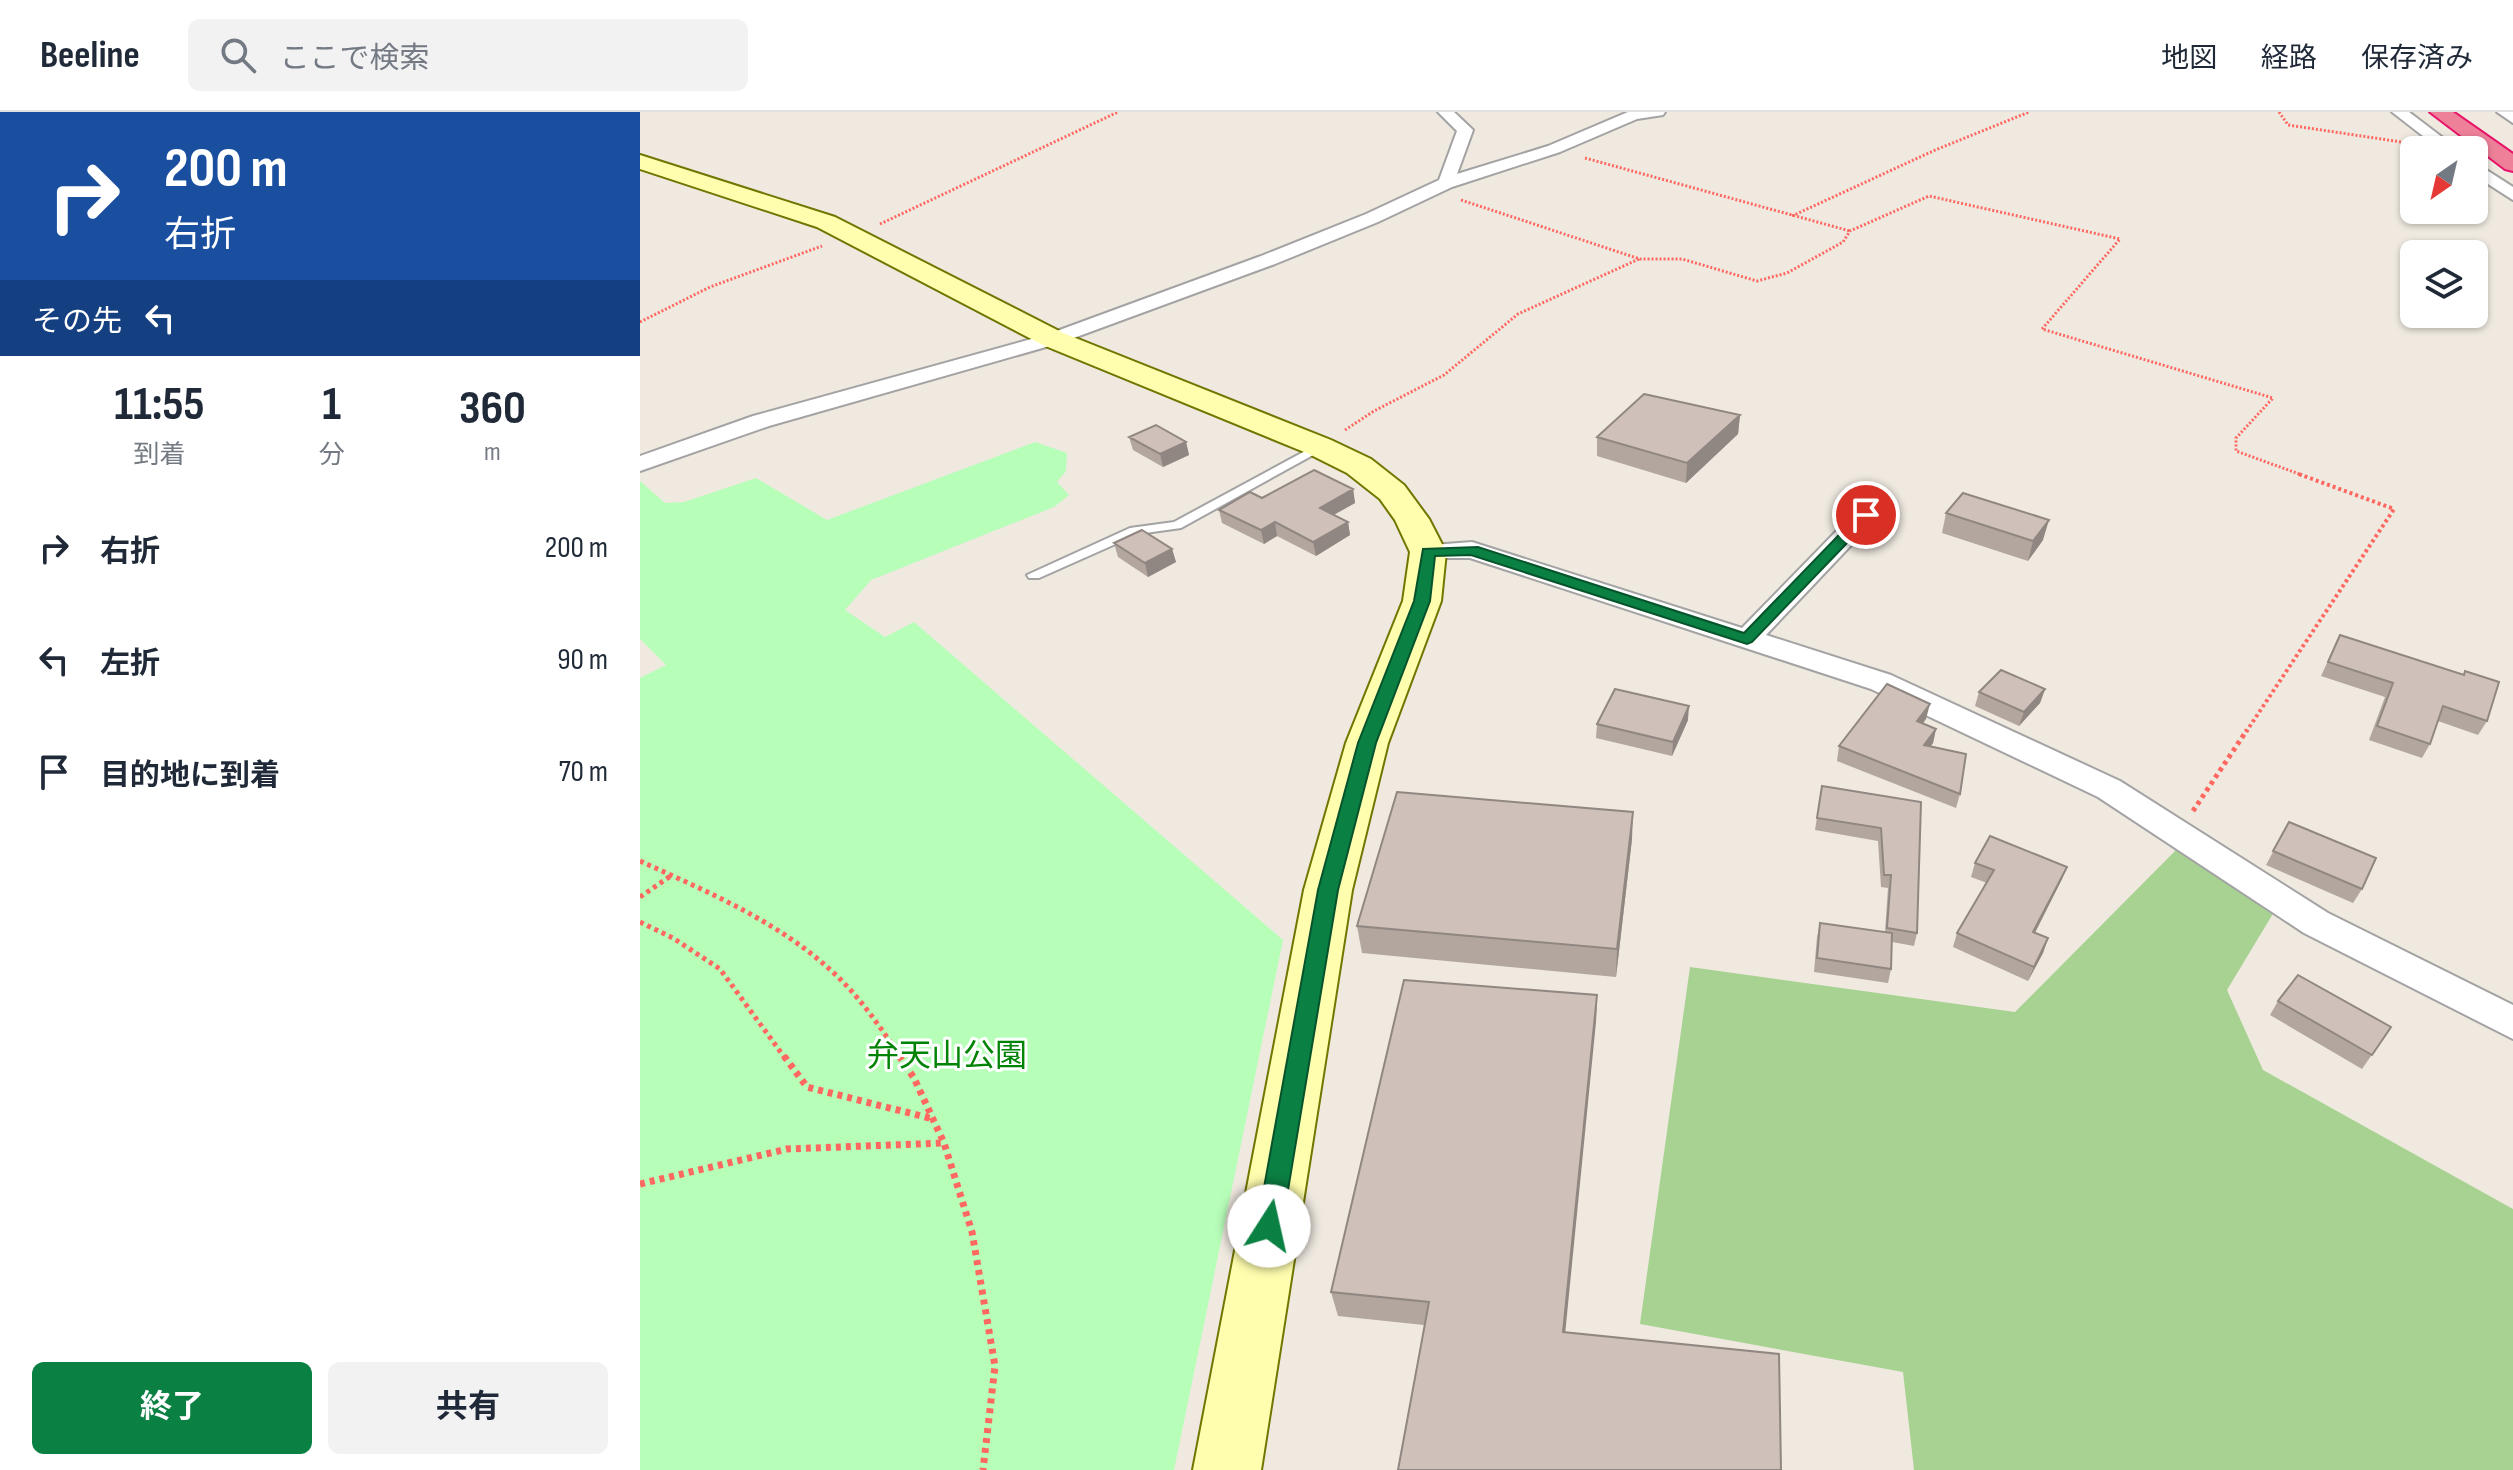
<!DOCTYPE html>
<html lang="ja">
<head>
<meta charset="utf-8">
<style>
  :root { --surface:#fff; --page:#f2f2f3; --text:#1f2937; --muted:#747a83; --line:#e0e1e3; --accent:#0b8043 }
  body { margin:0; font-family:"Sofia Sans Condensed","Noto Sans JP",sans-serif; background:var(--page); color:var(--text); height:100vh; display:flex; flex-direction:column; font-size:30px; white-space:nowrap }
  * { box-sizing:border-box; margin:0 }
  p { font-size:26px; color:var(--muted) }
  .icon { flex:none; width:44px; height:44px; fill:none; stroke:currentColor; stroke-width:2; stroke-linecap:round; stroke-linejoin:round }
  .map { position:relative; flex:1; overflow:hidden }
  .drawer { display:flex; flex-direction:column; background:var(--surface); width:640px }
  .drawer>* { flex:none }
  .banner { background:#1a4fa0; color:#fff; overflow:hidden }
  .needle { width:52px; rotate:214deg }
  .fabs { position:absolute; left:1760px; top:24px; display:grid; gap:16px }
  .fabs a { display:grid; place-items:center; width:88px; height:88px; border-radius:12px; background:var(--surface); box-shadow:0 2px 6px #0004; font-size:40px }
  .pin { position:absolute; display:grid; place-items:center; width:68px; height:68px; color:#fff; margin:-34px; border:4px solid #fff; border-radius:50%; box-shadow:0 2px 8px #0007 }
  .me { position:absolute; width:88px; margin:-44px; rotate:10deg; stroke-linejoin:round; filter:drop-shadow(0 0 6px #0008) }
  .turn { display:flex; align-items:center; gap:28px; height:168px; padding:0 32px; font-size:36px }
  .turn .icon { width:104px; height:104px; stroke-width:2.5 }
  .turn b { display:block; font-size:56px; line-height:68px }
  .then { display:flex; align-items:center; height:76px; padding:0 32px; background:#0003; gap:16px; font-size:30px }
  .eta { display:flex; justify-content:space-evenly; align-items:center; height:136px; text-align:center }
  .eta b { font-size:48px; font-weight:700; line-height:56px }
  .button { display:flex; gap:16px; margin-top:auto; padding:16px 32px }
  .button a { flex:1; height:92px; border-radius:12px; background:var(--accent); color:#fff; font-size:32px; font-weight:700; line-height:92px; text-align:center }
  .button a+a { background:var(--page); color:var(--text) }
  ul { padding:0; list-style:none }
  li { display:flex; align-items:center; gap:24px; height:112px; padding:0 32px }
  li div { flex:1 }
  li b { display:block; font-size:30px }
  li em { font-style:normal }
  header { display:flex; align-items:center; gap:48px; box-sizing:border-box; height:112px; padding:0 40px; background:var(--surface); border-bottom:2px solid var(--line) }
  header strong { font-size:38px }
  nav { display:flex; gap:44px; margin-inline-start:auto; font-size:28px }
  .search { width:560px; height:72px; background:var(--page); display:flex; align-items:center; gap:20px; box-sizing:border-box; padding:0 28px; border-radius:12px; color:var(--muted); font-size:30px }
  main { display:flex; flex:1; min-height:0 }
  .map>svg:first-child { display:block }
</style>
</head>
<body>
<header>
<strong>Beeline</strong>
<div class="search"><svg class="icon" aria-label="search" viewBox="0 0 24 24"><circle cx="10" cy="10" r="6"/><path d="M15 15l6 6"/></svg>ここで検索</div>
<nav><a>地図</a><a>経路</a><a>保存済み</a></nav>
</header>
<main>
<section class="drawer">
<div class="banner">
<div class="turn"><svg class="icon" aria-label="right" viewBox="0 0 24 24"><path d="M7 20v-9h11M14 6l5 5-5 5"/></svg><div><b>200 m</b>右折</div></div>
<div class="then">その先<svg class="icon" aria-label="left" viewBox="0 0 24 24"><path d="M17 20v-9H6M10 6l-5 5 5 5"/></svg></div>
</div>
<div class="eta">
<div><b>11:55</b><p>到着</p></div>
<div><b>1</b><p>分</p></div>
<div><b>360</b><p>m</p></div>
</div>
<ul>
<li><svg class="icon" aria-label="right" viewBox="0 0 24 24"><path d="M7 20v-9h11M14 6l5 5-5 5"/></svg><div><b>右折</b></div><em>200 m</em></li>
<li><svg class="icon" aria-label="left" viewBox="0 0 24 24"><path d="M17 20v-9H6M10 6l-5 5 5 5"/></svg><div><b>左折</b></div><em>90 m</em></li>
<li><svg class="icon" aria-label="arrive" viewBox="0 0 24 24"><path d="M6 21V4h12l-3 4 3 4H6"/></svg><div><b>目的地に到着</b></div><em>70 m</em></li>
</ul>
<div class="button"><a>終了</a><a>共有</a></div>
</section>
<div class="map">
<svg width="1873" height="1358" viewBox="0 0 1873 1358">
  <rect width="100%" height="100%" fill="#efe9e0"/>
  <path fill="#a8d291" d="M1536 738 1637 795 1587 878 1623 958 1873 1097V1358H1274L1263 1260 1000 1212 1050 855 1375 900Z"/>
  <path fill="#b7feb9" d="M395 330 427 341 426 359 417 370 429 383 414 395 231 468 205 498 245 525 274 510 643 828 534 1358H0V566L26 553 0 527V369L25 391 44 390 116 366 187 408Z"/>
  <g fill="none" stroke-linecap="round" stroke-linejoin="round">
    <g stroke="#a3a3a3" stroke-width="4">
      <path id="lane" d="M680 331 684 333V337L541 416 498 422 399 466H389L387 463 490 416 534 410Z"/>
    </g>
    <g stroke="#a3a3a3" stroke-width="4">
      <path id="street" d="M798 0H814L833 18 817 62 908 34 988 0H1025L1023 3 997 7 920 40 812 75 738 110 635 152 420 231 129 314 0 359V344L113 304 406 223 621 144 726 102 799 68 817 19Z
        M1752 0H1769L1819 38H1801Z
        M1857 0H1873V11Z
        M1834 50 1873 75V88L1834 63Z
        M1226 395 1235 398 1239 403 1235 408 1126 523 1251 563 1480 669 1688 801 1873 893V927L1664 821 1458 685 1231 577 830 446H779L775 440 779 434 832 430 1102 516 1217 398Z"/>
    </g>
    <g stroke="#707600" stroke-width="4">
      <path id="secondary" d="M0 43 195 105 423 221 691 328 731 347 764 373 789 407 806 440 801 489 748 631 712 778 621 1358H553L664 778 706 631 763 489 770 440 755 408 740 387 707 361 669 342 403 233 177 115 0 57Z"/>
    </g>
    <g stroke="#e61368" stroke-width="4">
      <path id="highway" d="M1790 0H1813L1873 42V59L1865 57Z"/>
    </g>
    <path stroke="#ff6861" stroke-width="3" stroke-dasharray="2 2" stroke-linecap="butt" d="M1639 0 1648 13 1768 31
      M945 46 1210 119
      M821 88 1000 147H1042L1117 169 1147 161 1203 130 1210 119 1289 84 1480 127 1402 217 1633 286 1596 326V339L1662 363
      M1152 104 1293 39 1389 0
      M240 112 478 0
      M0 210 70 175 182 134
      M705 318 734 299 804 263 878 202 999 147"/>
    <path stroke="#ff6861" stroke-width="4" stroke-dasharray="3 3" stroke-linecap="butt" d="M1606 620 1754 397 1656 361"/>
    <path stroke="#ff6861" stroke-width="5" stroke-dasharray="4 4" stroke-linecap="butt" d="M1553 699 1607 618
      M0 749C70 781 145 812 201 868 224 891 243 919 261 946
      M0 785 32 763
      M0 810 33 826 80 857 145 946"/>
    <path stroke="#ff6861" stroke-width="7" stroke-dasharray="5 5" stroke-linecap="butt" d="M144 944 167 975 293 1007
      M259 944 274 966 304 1031 332 1120 355 1254 343 1358
      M0 1072 147 1037 304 1031"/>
    <use href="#lane" fill="#fff" fill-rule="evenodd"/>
    <use href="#street" fill="#fff" fill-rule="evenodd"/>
    <use href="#secondary" fill="#fffeae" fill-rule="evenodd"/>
    <use href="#highway" fill="#ee809a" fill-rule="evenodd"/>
  </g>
  <path fill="#b2a69f" d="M1100 303 1098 322 1046 371 957 344V325Z
    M489 325 546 330 549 343 523 355 493 338Z
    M713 377 715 391 694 403 708 410 710 423 676 444 637 424 624 432 582 411 579 398 622 386Z
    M1306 401 1403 428 1388 449 1302 421Z
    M474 431 532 437 536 450 508 465 478 445Z
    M1700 523 1823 563 1825 559 1847 609 1838 623 1798 609 1790 632 1782 646 1729 628 1745 585 1681 564Z
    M1405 577 1400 591 1379 614 1335 594 1339 580Z
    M1286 607 1283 611 1296 617 1293 631 1290 635 1320 682 1316 696 1197 649 1199 634Z
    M1048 608 1032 644 956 626 957 612Z
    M1182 674 1281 690 1277 821 1274 834 1252 830 1251 857 1248 871 1174 860 1177 825 1180 811 1245 820 1248 776 1241 775 1238 729 1175 718Z
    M1649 710 1722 777 1713 791 1626 753Z
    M992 727 976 865 722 841 717 814Z
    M1335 751 1427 755 1421 769 1395 821 1408 826 1403 841 1388 869 1313 835 1317 821 1347 771 1331 765Z
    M957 883 956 910 784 1213 698 1204 691 1180Z
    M1638 889 1751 915 1722 957 1630 903Z"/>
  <path fill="#918782" d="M1100 303 1098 322 1046 371 1047 351Z
    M546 330 549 343 523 355 520 342Z
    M713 377 715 391 682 409 680 396Z
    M1409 408 1403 428 1388 449 1393 429Z
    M635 410 637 424 624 432 621 418Z
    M708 410 710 423 676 444 673 430Z
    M532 437 536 450 508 465 505 451Z
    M1405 577 1400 591 1379 614 1384 600Z
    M1290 592 1286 607 1274 623 1277 609Z
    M1049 594 1048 608 1032 644 1033 630Z
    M1296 617 1293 631 1281 648 1284 633Z
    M993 700 992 727 976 865 977 837Z
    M1427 755 1421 769 1388 834 1393 820Z
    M1408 826 1403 841 1388 869 1394 855Z
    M957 883 956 910 923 1243V1220Z"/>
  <path fill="#cfc1b9" stroke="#918782" stroke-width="2" d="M1004 282 1100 303 1047 351 957 325Z
    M516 313 546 330 520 342 489 325Z
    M674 358 713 377 680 396 708 410 673 430 635 410 621 418 579 398 610 380 622 386Z
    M1323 381 1409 408 1393 429 1306 401Z
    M502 418 532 437 505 451 474 431Z
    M1700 523 1824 563 1825 559 1859 570 1847 609 1803 594 1790 632 1737 614 1753 571 1688 550Z
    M1361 558 1405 577 1384 600 1339 580Z
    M1247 572 1290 592 1277 609 1296 617 1284 633 1326 642 1320 682 1199 634Z
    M975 577 1049 594 1033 630 957 612Z
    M1182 674 1281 690 1277 821 1247 816 1251 763H1244L1241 716 1177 706Z
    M757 680 993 700 977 837 717 814Z
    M1649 710 1736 746 1722 777 1633 739Z
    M1350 724 1427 755 1393 820 1408 826 1394 855 1317 821 1354 758 1335 751Z
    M1180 811 1252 821 1251 857 1177 846Z
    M1658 863 1751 915 1732 943 1638 889Z
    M764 868 957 883 923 1220 1139 1242 1141 1358H758L789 1190 691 1180Z"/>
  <path fill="#0b8043" stroke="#07532c" stroke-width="2" d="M1226 398 1231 400V406L1112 530 1107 532 831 443 795 444 790 489 736 631 698 778 642 1114 638 1122 629 1125 621 1122 617 1114 678 778 718 631 774 489 783 437 838 435 1104 521 1221 400Z"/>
  <g text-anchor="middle" stroke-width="6" stroke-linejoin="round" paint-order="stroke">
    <g font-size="32" fill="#018305" stroke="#fff">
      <text x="307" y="954">弁天山公園</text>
    </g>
  </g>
</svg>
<div class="fabs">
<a><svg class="needle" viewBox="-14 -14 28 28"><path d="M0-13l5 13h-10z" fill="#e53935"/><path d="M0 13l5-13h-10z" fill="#747a83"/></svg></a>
<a><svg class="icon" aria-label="layers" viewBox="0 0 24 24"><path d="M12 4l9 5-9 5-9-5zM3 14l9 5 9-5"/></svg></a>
</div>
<div class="pin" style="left:1226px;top:403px;background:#d93025"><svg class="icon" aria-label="arrive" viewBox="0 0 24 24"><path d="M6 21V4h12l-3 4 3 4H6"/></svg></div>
<svg class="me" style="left:629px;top:1114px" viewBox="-20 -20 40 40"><circle r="19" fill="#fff"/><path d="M0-13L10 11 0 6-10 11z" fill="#0b8043"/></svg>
</div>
</main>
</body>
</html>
